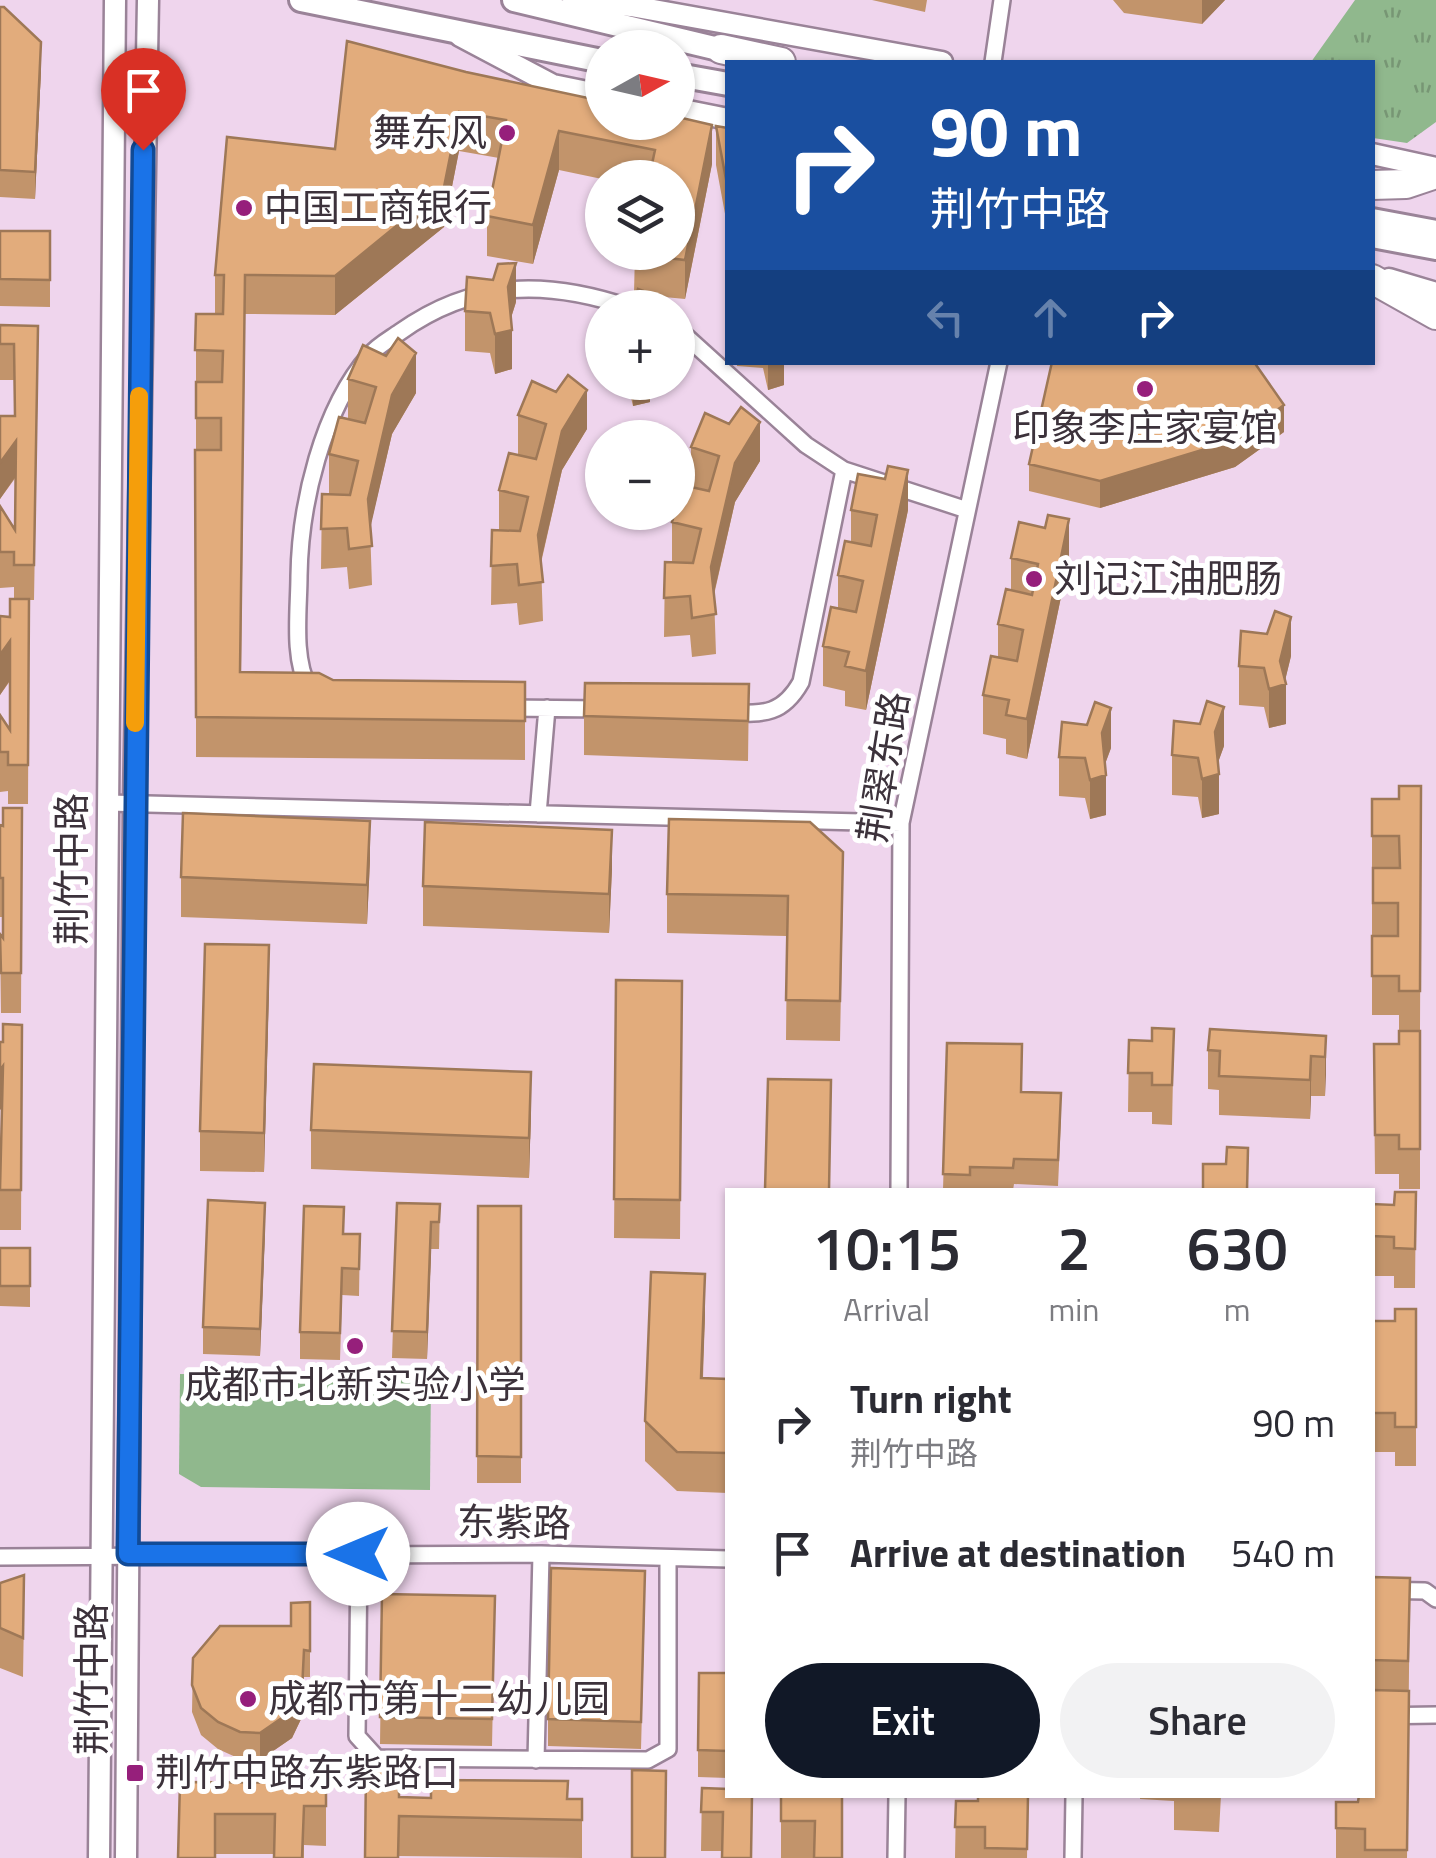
<!DOCTYPE html>
<html lang="en">
<head>
<meta charset="utf-8">
<style>
  :root { --surface:#fff; --page:#f2f2f3; --text:#2b2b33; --muted:#7c7c81; --accent:#111827 }
  body { margin:0; font-family:"Titillium Web","Noto Sans SC",sans-serif; background:var(--page); color:var(--text); height:100vh; display:flex; flex-direction:column; font-size:38px; white-space:nowrap }
  * { box-sizing:border-box; margin:0 }
  p { font-size:32px; color:var(--muted) }
  .icon { flex:none; width:55px; height:55px; fill:none; stroke:currentColor; stroke-width:2; stroke-linecap:round; stroke-linejoin:round }
  .map { position:relative; flex:1; overflow:hidden }
  .sheet { position:absolute; left:725px; top:1188px; width:650px; height:610px; display:flex; flex-direction:column; background:var(--surface); border-radius:0px; box-shadow:0 2px 8px #0004 }
  .sheet>* { flex:none }
  .top-card { position:absolute; left:725px; top:60px; width:650px; height:305px; border-radius:0px; box-shadow:0 2px 8px #0004; background:#1a4fa0; color:#fff; overflow:hidden }
  .needle { width:65px; rotate:82deg }
  .fabs { position:absolute; left:585px; top:30px; display:grid; gap:20px }
  .fabs a { display:grid; place-items:center; width:110px; height:110px; border-radius:50%; background:var(--surface); box-shadow:0 2px 8px #0004; font-size:50px }
  .pin { position:absolute; display:grid; place-items:center; width:85px; height:85px; color:#fff; margin:-102px -42px; border-radius:50% 50% 50% 0; rotate:-45deg; box-shadow:0 0 10px #0007 }
  .pin .icon { rotate:45deg }
  .me { position:absolute; width:110px; margin:-55px; rotate:270deg; stroke-linejoin:round; filter:drop-shadow(0 0 8px #0008) }
  .turn { display:flex; align-items:center; gap:35px; height:210px; padding:0 40px; font-size:45px }
  .turn .icon { width:130px; height:130px; stroke-width:2.5 }
  .turn b { display:block; font-size:70px; line-height:85px }
  .lanes { display:flex; align-items:center; height:95px; padding:0 40px; background:#0003; justify-content:center; gap:50px; direction:ltr }
  .lanes .off { opacity:.35 }
  .eta { display:flex; justify-content:space-evenly; align-items:center; height:170px; text-align:center }
  .eta b { font-size:60px; font-weight:600; line-height:70px }
  .action { display:flex; gap:20px; margin-top:auto; padding:20px 40px }
  .action a { flex:1; height:115px; border-radius:60px; background:var(--accent); color:#fff; font-size:40px; font-weight:600; line-height:115px; text-align:center }
  .action a+a { background:var(--page); color:var(--text) }
  ul { padding:0; list-style:none }
  li { display:flex; align-items:center; gap:30px; height:130px; padding:0 40px }
  li div { flex:1 }
  li b { display:block; font-size:38px }
  li em { font-style:normal }
  .map>svg:first-child { display:block }
</style>
</head>
<body>
<div class="map">
<svg width="1436" height="1858" viewBox="0 0 1436 1858">
  <defs>
    <pattern id="park-tufts" width="24" height="20" patternUnits="userSpaceOnUse" patternTransform="scale(2.5)"><rect width="24" height="20" fill="#90b88d"/><path d="M3 7l-1-3M5 7V3M7 7l1-3M15 17l-1-3M17 17v-4M19 17l1-3" fill="none" stroke="#779674"/></pattern>
  </defs>
  <rect width="100%" height="100%" fill="#efd5ed"/>
  <path fill="#90b88d" d="M180 1374 431 1377 430 1490 201 1487 179 1474Z"/>
  <path fill="url(#park-tufts)" d="M1355 0H1436V122L1407 143 1373 138 1372 62H1311Z"/>
  <g fill="none" stroke-linecap="round" stroke-linejoin="round">
    <g stroke="#9a8398" stroke-width="20">
      <path id="street" d="M993 62 1002 0
        M678 329 806 445 844 470 967 510
        M309 688C292 659 299 609 299 576 300 505 322 409 370 355 377 346 390 339 400 332 473 280 546 279 631 308
        M505 708 602 709
        M730 713C765 714 783 714 801 682L844 470
        M108 803 901 823
        M538 814 547 708
        M899 1190 901 823 999 362
        M359 1554 357 1736 377 1758 648 1760 668 1749V1559
        M0 1557 541 1554 728 1559
        M1372 1590 1425 1591 1436 1599
        M1372 1716 1436 1715
        M536 1760 541 1554
        M896 1858 897 1795
        M1073 1858 1074 1795"/>
    </g>
    <g stroke="#9a8398" stroke-width="25">
      <path id="secondary" d="M573 0 631 6 942 62
        M460 36 553 85 602 95
        M678 109 728 119
        M1372 154 1436 168
        M1389 279 1436 293
        M99 1858 115 0
        M126 1858 134 803 148 0"/>
    </g>
    <g stroke="#9a8398" stroke-width="28">
      <path id="primary" d="M301 0 602 61
        M514 0 735 53
        M678 75 728 84
        M1372 220 1436 232
        M1372 236 1436 248"/>
    </g>
    <g stroke="#9a8398" stroke-width="32">
      <path id="highway" d="M721 49 781 62
        M1372 185 1406 184 1436 174
        M1372 279 1436 315"/>
    </g>
    <use href="#street" stroke="#fff" stroke-width="15"/>
    <use href="#secondary" stroke="#fff" stroke-width="20"/>
    <use href="#primary" stroke="#fff" stroke-width="22"/>
    <use href="#highway" stroke="#fff" stroke-width="28"/>
  </g>
  <path fill="#c2946b" d="M872 0H927L925 12Z
    M1113 0H1225L1202 24 1124 13Z
    M0 7 41 69 35 199 0 197Z
    M347 41 712 164 685 299 654 296V308L634 293 635 252 678 178 602 179 559 170 533 264 487 256V216L499 158 459 151 444 227 335 315 245 314 241 672 333 680 525 682V760L196 757V314H215V275L335 149Z
    M716 126 728 128V230L716 165Z
    M0 231H50V307L0 306Z
    M516 302 511 318 512 369 495 374 490 353 465 351V311Z
    M0 325 38 362 34 600H29L28 804H8V791L0 792V715L10 730V681L0 695V616L10 617 14 599V587L0 588V506L15 530 16 477 0 499V416H14V380H0Z
    M737 362H784V385L768 390 763 368 737 366Z
    M348 379 416 393 392 434 370 527 372 585 349 589 347 567 321 569 322 494 329 493V454L348 418Z
    M650 382V402L633 406 628 385 603 383Z
    M518 415 587 429 562 470 541 563 543 621 519 625 517 603 491 605 492 530H499V490L518 454Z
    M1284 432 1235 467 1100 508 1029 491V464Z
    M691 447 760 461 735 502 714 595 716 654 692 657 690 635 664 637 665 562H672V522L691 487Z
    M851 510H908L866 710 845 706V691L823 686V646L838 609V575L851 542Z
    M1011 558 1069 559 1027 759 1006 754V739L983 734V695L998 657V624L1011 591Z
    M1291 656 1285 680 1286 724 1269 728 1264 707 1239 705V666Z
    M749 684 748 761 584 755V716Z
    M1224 746 1218 762 1219 814 1202 818 1198 797 1172 795V755Z
    M1111 748 1105 764 1106 815 1090 819 1085 798 1059 796V757Z
    M1421 786 1420 1030H1399V1015H1372V799H1399Z
    M22 808 21 1013H1L0 934 3 938V917H0V825L3 826Z
    M370 860 367 924 181 917V877Z
    M612 869 609 933 423 926V886Z
    M843 892 840 1041 786 1040 787 936 667 933V894Z
    M616 980 682 981 680 1239 614 1238Z
    M269 985 264 1172 200 1171V1131Z
    M22 1025 21 1230H0V1152L2 1155 3 1106 0 1110V1042H3Z
    M1174 1029 1172 1125 1152 1124V1112H1128L1129 1040 1152 1041Z
    M1420 1031V1189H1399V1174H1375L1374 1083 1399 1044Z
    M1326 1036 1325 1096H1311L1310 1119 1219 1115V1090L1208 1089V1050Z
    M947 1043 1061 1119 1058 1186 1014 1184 1013 1190H943Z
    M531 1111 529 1178 311 1169V1130Z
    M1416 1192 1415 1288H1394V1276H1372V1204L1394 1205Z
    M397 1203 440 1204 439 1249H431L427 1359 392 1358Z
    M478 1206H521V1483H477Z
    M265 1230 260 1356 203 1354V1327Z
    M344 1234H360L359 1296 342 1295 340 1360 300 1359V1332Z
    M0 1248H30V1307L0 1306Z
    M1416 1309V1466H1395V1452H1372V1321H1395Z
    M705 1314 703 1378 728 1379V1493L677 1491 645 1461V1421Z
    M1372 1577 1410 1578 1407 1858H1336V1802H1358L1372 1795Z
    M0 1583 24 1615 23 1677 0 1668Z
    M382 1594 495 1596 492 1746 380 1744Z
    M645 1598 641 1749 548 1746V1719Z
    M310 1602V1677H304L302 1717 292 1738 260 1760 240 1759 218 1749 201 1735 192 1712 193 1658 291 1626Z
    M728 1673V1778L698 1777V1750Z
    M180 1782 326 1783V1846L304 1845V1858H274V1854H215Z
    M702 1788 752 1795V1858H722V1851H701Z
    M781 1795H842V1858H781Z
    M1028 1795 1027 1858H955L956 1801H978Z
    M1140 1795H1221L1219 1832 1174 1830V1801L1140 1799Z
    M399 1797 582 1799V1858L399 1856Z"/>
  <path fill="#9e7857" d="M1202 0H1225L1202 24Z
    M41 42V69L35 199V172Z
    M459 112V151L444 227 335 315V276Z
    M712 125V164L685 299V260Z
    M559 131V170L533 264V225Z
    M516 263V302L508 327V287Z
    M512 330V369L495 374V334Z
    M416 353V393L392 434 368 538V499L392 395Z
    M768 362H784V385L768 390Z
    M633 382H650V402L633 406Z
    M587 390V429L562 470 538 574V535L562 431Z
    M1284 405V432L1235 467 1100 508V481Z
    M760 422V461L735 502 711 606V567L735 463Z
    M16 441V476L0 499V463Z
    M908 470V510L866 710V671Z
    M1069 519V559L1027 759V719Z
    M1291 617V656L1284 685 1286 684V724L1269 728V689L1280 661Z
    M10 641V680L0 695V655Z
    M1224 707V746L1215 771V732Z
    M1111 708V748L1102 772V733Z
    M1219 774V814L1202 818V779Z
    M1106 775V815L1090 819V780Z
    M370 821V860L367 924V885Z
    M612 830V869L609 933V894Z
    M269 945V985L264 1172V1133Z
    M1326 1036V1075L1325 1096V1057Z
    M1311 1056V1096L1310 1119V1080Z
    M3 1066V1106L0 1110V1070Z
    M531 1072V1111L529 1178V1138Z
    M265 1203V1230L260 1356V1329Z
    M431 1222V1249L427 1359V1332Z
    M705 1274V1314L701 1418V1378Z
    M304 1650 302 1717 292 1738 260 1760V1733Z"/>
  <path fill="#e2ac7c" stroke="#9e7857" stroke-width="2.5" d="M0 7H4L41 42 35 172 0 170Z
    M347 41 466 72 602 101V122H678V117L712 125 685 260 634 254 635 252H678V178H649L655 150 559 131 533 225 487 216 506 120 459 112 444 187 335 276 245 275 240 672 319 673 333 680 525 682V721L196 717 195 450H221V418H196V382H222L223 351 195 350 196 314H223L224 275H215L227 137 335 149Z
    M716 126 728 128V190Z
    M0 231H50V280L0 279Z
    M516 263 508 287 512 330 495 334 490 313 465 311 467 277 493 280 498 264Z
    M638 289 654 295 650 308H632Z
    M0 325 38 326 34 565H14V552H0V506L15 530 16 441 0 463V416H15L14 344H0Z
    M398 338 416 353 392 395 368 499 372 546 349 549 347 528 321 529 322 494 350 495 358 461 329 454 339 417 365 423 376 387 348 379 363 345 386 356Z
    M1052 362H1254L1284 405 1235 440 1100 481 1029 464Z
    M568 375 587 390 562 431 538 535 543 582 519 585 517 564 491 566 492 530 520 531 528 497 499 490 509 453 536 459 546 424 518 415 532 381 556 392Z
    M741 407 760 422 735 463 711 567 716 614 692 618 690 596 664 598 665 562 693 563 701 529 672 522 675 512H678V503L682 485 709 491 719 456 691 447 705 413 729 424Z
    M888 466 908 470 866 671 845 666 849 652 823 646 831 607 856 612 863 581 838 575 845 541 871 546 877 515 851 510 858 474 885 479Z
    M1048 515 1069 519 1027 719 1006 715 1009 700 983 695 991 656 1017 661 1023 630 998 624 1006 589 1032 595 1038 564 1011 558 1019 522 1045 528Z
    M10 599H29L28 765H8V752H0V715L10 730V641L0 655V616L10 617Z
    M1275 611 1291 617 1280 661 1286 684 1269 689 1264 668 1239 666 1241 631 1267 634Z
    M585 683 749 684 748 721 584 716Z
    M1207 701 1224 707 1215 732 1219 774 1202 779 1198 758 1172 755 1174 721 1200 724Z
    M1095 702 1111 708 1102 733 1106 775 1090 780 1085 758 1059 757 1062 722 1087 725Z
    M1399 786H1421L1420 991H1399V976H1372V936H1398V903H1373V868H1400L1399 836H1372V799H1399Z
    M3 808H22L21 973H1L0 934 3 938V878H0V825L3 826Z
    M183 813 370 821 367 885 181 877Z
    M669 819 810 822 843 852 840 1001 786 1000 788 896 667 894Z
    M425 822 612 830 609 894 423 886Z
    M205 944 269 945 264 1133 200 1131Z
    M616 980 682 981 680 1200 614 1199Z
    M3 1024 22 1025 21 1190H0L3 1066 0 1070V1042H3Z
    M1152 1028 1174 1029 1172 1085H1152V1073H1128L1129 1040 1152 1041Z
    M1210 1029 1326 1036 1325 1057 1311 1056 1310 1080 1219 1076 1220 1051 1208 1050Z
    M1399 1031H1420V1149H1399V1135H1375L1374 1044H1399Z
    M947 1043 1022 1044 1021 1092 1061 1093 1058 1160 1014 1159 1013 1168 970 1167V1175L943 1174Z
    M314 1064 531 1072 529 1138 311 1130Z
    M768 1079 831 1080 829 1190H765Z
    M1227 1147 1248 1148 1247 1190H1203V1164H1226Z
    M1395 1192H1416L1415 1249 1394 1248V1237L1372 1236V1204L1394 1205Z
    M208 1200 265 1203 260 1329 203 1327Z
    M397 1203 440 1204 439 1222H431L427 1332 392 1331Z
    M304 1206 344 1207 343 1234H360L359 1269 342 1268 340 1333 300 1332Z
    M478 1206H521V1457L477 1456Z
    M0 1248H30V1286H0Z
    M651 1272 705 1274 701 1378 728 1379V1453L677 1452 645 1421Z
    M1395 1309H1416V1427H1395V1413H1372V1321H1395Z
    M551 1568 645 1571 641 1722 548 1719Z
    M24 1575 23 1638 0 1628V1583Z
    M1372 1577 1410 1578 1408 1661 1372 1660Z
    M382 1594 495 1596 492 1719 380 1717Z
    M310 1602V1651L304 1650 302 1690 292 1711 260 1733 240 1732 218 1722 201 1708 192 1685 193 1658 220 1626H291V1603Z
    M699 1673H728V1751L698 1750Z
    M1372 1690 1409 1691 1407 1850H1365V1829L1336 1828V1802H1358L1359 1795H1372Z
    M366 1769H399V1797L431 1798V1780L568 1781 567 1799H582V1820L399 1816 398 1858H365Z
    M632 1770 666 1771 665 1858H632Z
    M180 1782 326 1783V1806H304L302 1858H274L275 1814H215V1858H178Z
    M702 1788 728 1789V1795H752L751 1858H722L723 1812H701Z
    M781 1795H842V1858H814L815 1821H781Z
    M978 1795H1028L1027 1849 985 1848V1827H955L956 1801H978Z"/>
  <g fill="none" stroke-linecap="round" stroke-linejoin="round">
    <g stroke="#114b97" stroke-width="25">
      <path id="route" d="M143 150 128 1554H358"/>
    </g>
    <use href="#route" stroke="#1a73e8" stroke-width="18"/>
    <path stroke="#f59e0b" stroke-width="18" d="M135 723 139 396"/>
  </g>
  <g fill="#961f7b" stroke="#fff" stroke-width="4">
    <circle cx="507" cy="133" r="10"/>
    <circle cx="244" cy="208" r="10"/>
    <circle cx="1145" cy="389" r="10"/>
    <circle cx="1034" cy="579" r="10"/>
    <circle cx="355" cy="1346" r="10"/>
    <circle cx="248" cy="1699" r="10"/>
    <rect x="125" y="1763" width="20" height="20" rx="5"/>
  </g>
  <g text-anchor="middle" stroke-width="10" stroke-linejoin="round" paint-order="stroke">
    <g font-size="38" fill="#3c323b" stroke="#fff" text-anchor="start">
      <text x="487" y="146" text-anchor="end">舞东风</text>
      <text x="264" y="221">中国工商银行</text>
      <text x="1145" y="441" text-anchor="middle">印象李庄家宴馆</text>
      <text x="1054" y="592">刘记江油肥肠</text>
      <text x="355" y="1398" text-anchor="middle">成都市北新实验小学</text>
      <text x="268" y="1712">成都市第十二幼儿园</text>
      <text x="155" y="1786">荆竹中路东紫路口</text>
    </g>
    <g font-size="38" fill="#3c323b" stroke="#fff">
      <text transform="translate(884 767) rotate(-81)" y="13">荆翠东路</text>
      <text transform="translate(72 869) rotate(-90)" y="13">荆竹中路</text>
      <text transform="translate(514 1523) rotate(1)" y="13">东紫路</text>
      <text transform="translate(92 1679) rotate(-90)" y="13">荆竹中路</text>
    </g>
  </g>
</svg>
<div class="fabs">
<a><svg class="needle" viewBox="-14 -14 28 28"><path d="M0-13l5 13h-10z" fill="#e53935"/><path d="M0 13l5-13h-10z" fill="#7c7c81"/></svg></a>
<a><svg class="icon" aria-label="layers" viewBox="0 0 24 24"><path d="M12 4l9 5-9 5-9-5zM3 14l9 5 9-5"/></svg></a>
<a>+</a>
<a>−</a>
</div>
<div class="pin" style="left:143px;top:150px;background:#d93025"><svg class="icon" aria-label="arrive" viewBox="0 0 24 24"><path d="M6 21V4h12l-3 4 3 4H6"/></svg></div>
<svg class="me" style="left:358px;top:1554px" viewBox="-20 -20 40 40"><circle r="19" fill="#fff"/><path d="M0-13L10 11 0 6-10 11z" fill="#1a73e8"/></svg>
<div class="top-card">
<div class="turn"><svg class="icon" aria-label="right" viewBox="0 0 24 24"><path d="M7 20v-9h11M14 6l5 5-5 5"/></svg><div><b>90 m</b>荆竹中路</div></div>
<div class="lanes"><svg class="icon off" aria-label="left" viewBox="0 0 24 24"><path d="M17 20v-9H6M10 6l-5 5 5 5"/></svg><svg class="icon off" aria-label="ahead" viewBox="0 0 24 24"><path d="M12 20V5M6 11l6-6 6 6"/></svg><svg class="icon" aria-label="right" viewBox="0 0 24 24"><path d="M7 20v-9h11M14 6l5 5-5 5"/></svg></div>
</div>
<section class="sheet">
<div class="eta">
<div><b>10:15</b><p>Arrival</p></div>
<div><b>2</b><p>min</p></div>
<div><b>630</b><p>m</p></div>
</div>
<ul>
<li><svg class="icon" aria-label="right" viewBox="0 0 24 24"><path d="M7 20v-9h11M14 6l5 5-5 5"/></svg><div><b>Turn right</b><p>荆竹中路</p></div><em>90 m</em></li>
<li><svg class="icon" aria-label="arrive" viewBox="0 0 24 24"><path d="M6 21V4h12l-3 4 3 4H6"/></svg><div><b>Arrive at destination</b></div><em>540 m</em></li>
</ul>
<div class="action"><a>Exit</a><a>Share</a></div>
</section>
</div>
</body>
</html>
